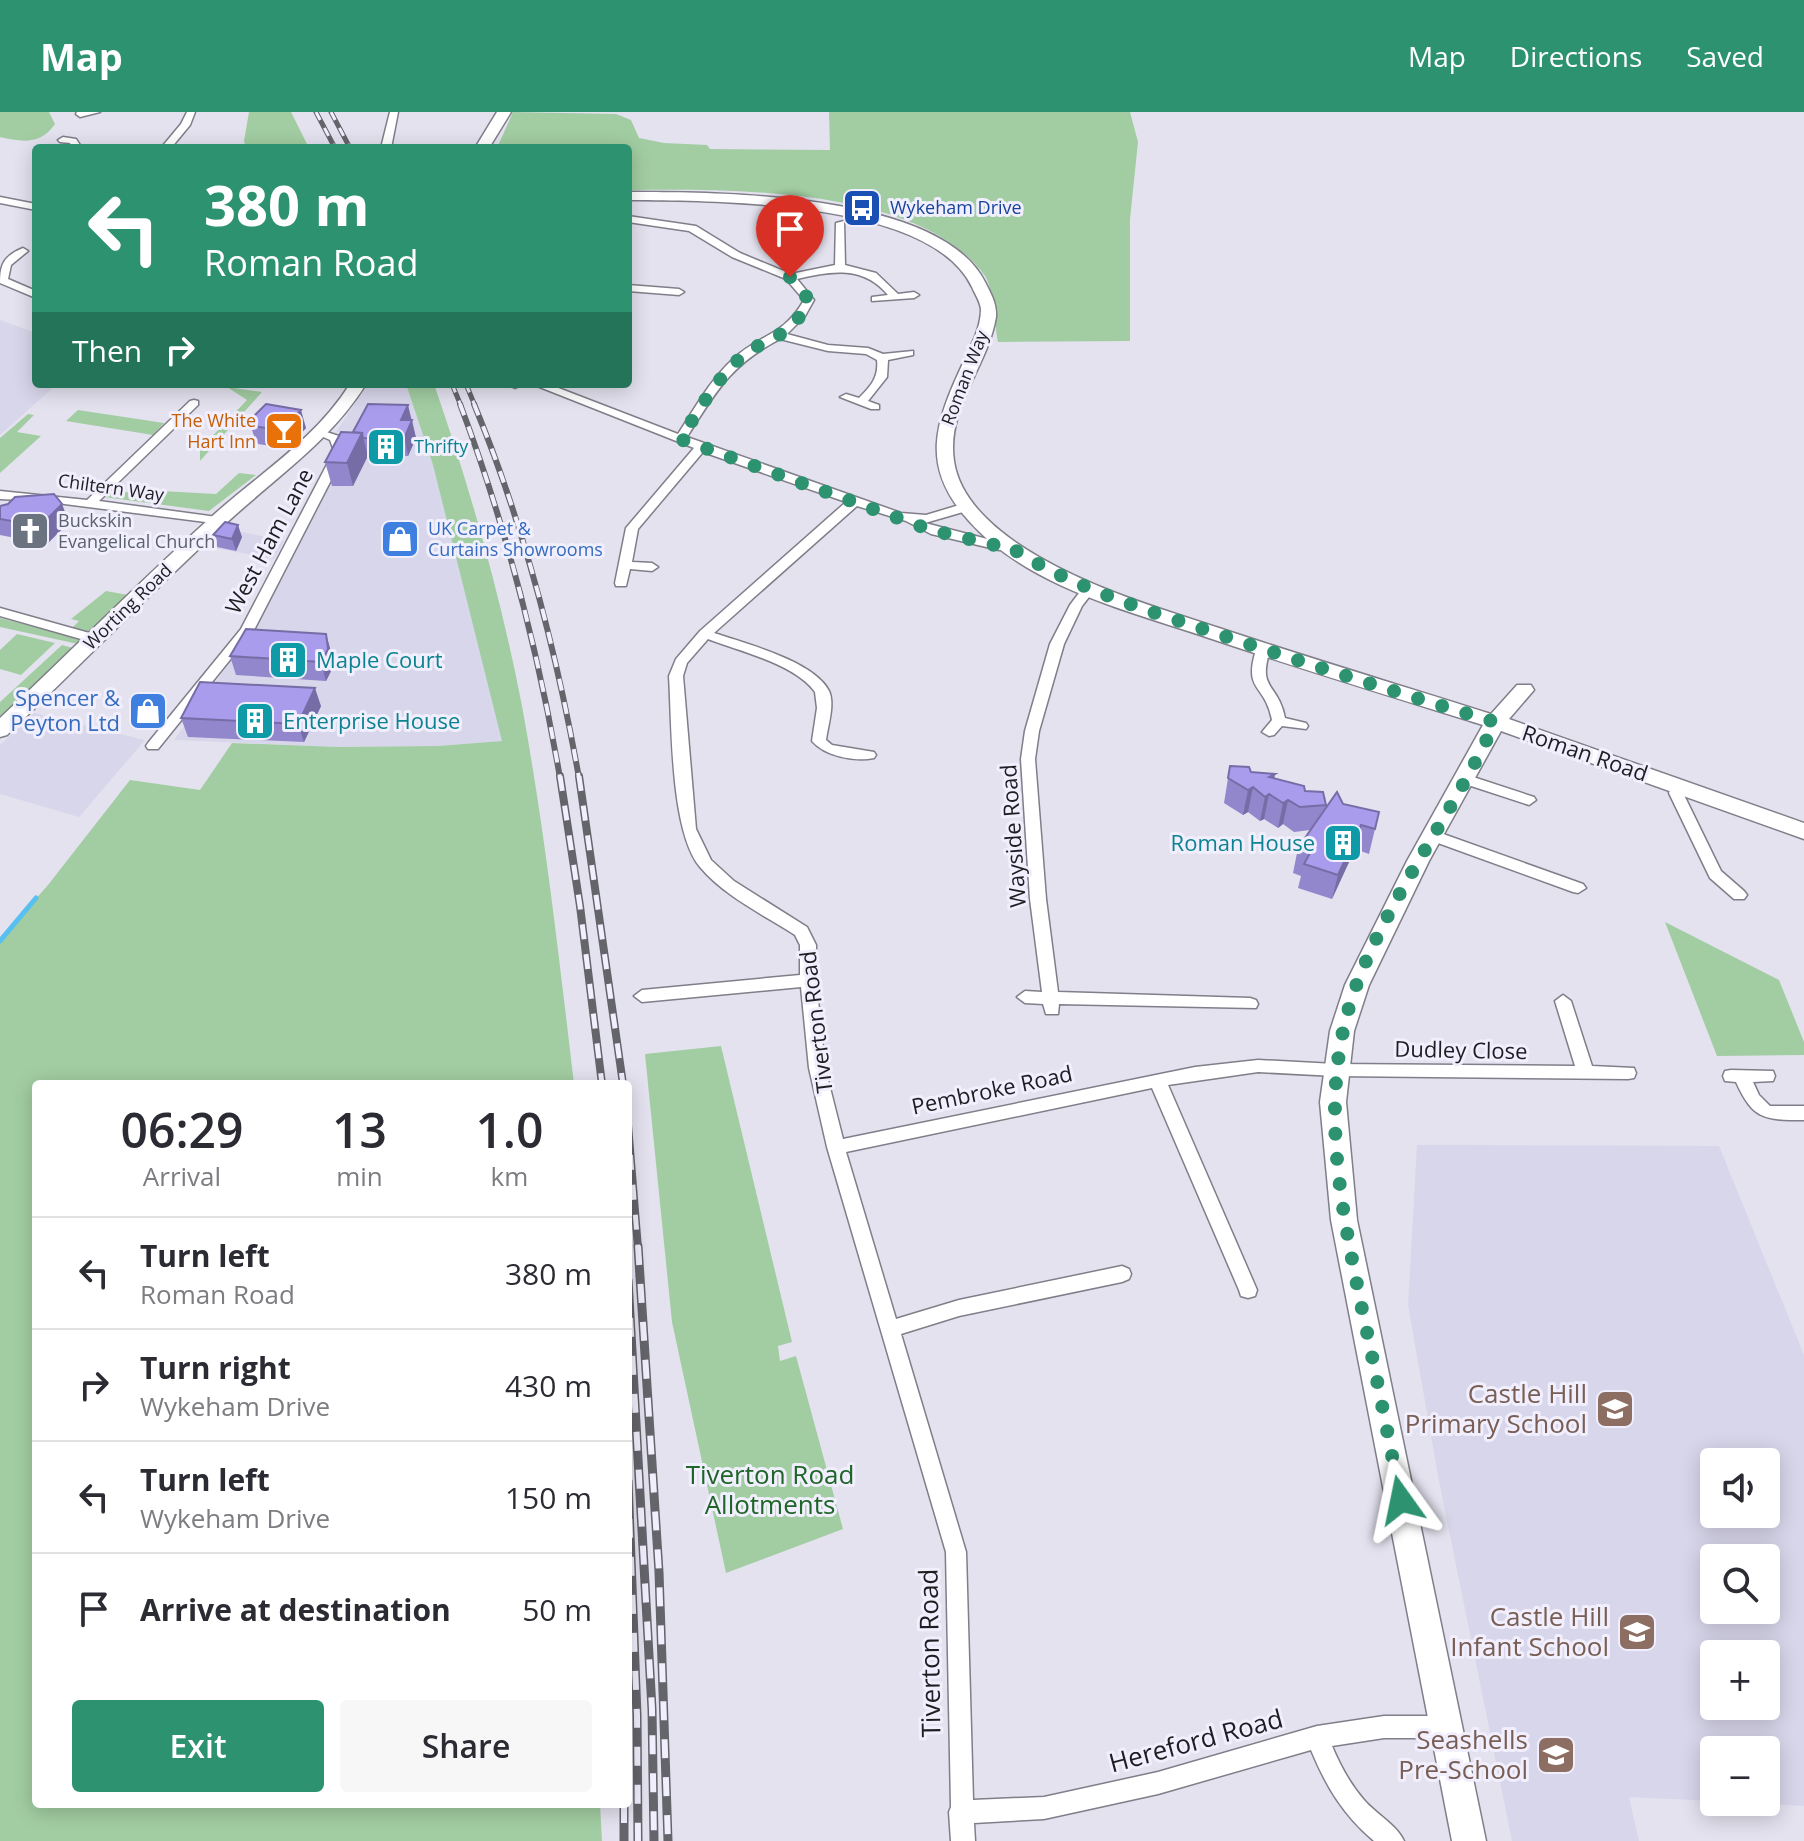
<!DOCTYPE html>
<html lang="en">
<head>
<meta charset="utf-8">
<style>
  :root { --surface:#fff; --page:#f7f7f7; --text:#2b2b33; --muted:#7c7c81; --line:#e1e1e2; --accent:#2c926f }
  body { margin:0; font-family:"Open Sans",sans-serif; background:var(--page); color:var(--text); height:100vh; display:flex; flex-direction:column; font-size:30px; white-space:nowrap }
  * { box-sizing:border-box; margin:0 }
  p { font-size:26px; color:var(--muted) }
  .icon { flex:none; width:44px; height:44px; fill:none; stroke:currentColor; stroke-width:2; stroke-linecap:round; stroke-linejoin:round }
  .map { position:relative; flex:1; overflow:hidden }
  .panel { position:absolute; left:32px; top:968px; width:600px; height:728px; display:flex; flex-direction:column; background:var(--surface); border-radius:8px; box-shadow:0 4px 20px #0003 }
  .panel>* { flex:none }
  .hud { position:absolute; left:32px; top:32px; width:600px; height:244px; border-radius:8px; box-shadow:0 4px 20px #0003; background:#2c926f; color:#fff; overflow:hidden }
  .buttons { position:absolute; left:1700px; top:1336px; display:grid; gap:16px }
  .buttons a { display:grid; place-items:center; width:80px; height:80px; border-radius:8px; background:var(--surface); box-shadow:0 4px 20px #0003; font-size:40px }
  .pin { position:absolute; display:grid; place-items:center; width:68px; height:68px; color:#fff; margin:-82px -34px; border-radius:50% 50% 50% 0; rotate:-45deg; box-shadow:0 0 8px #0007 }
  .pin .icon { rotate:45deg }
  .me { position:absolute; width:88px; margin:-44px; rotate:348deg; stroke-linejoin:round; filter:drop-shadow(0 0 6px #0008) }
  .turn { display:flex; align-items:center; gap:28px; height:168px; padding:0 40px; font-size:36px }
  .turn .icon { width:104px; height:104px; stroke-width:2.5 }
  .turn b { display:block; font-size:56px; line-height:68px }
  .then { display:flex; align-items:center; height:76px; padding:0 40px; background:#0003; gap:16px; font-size:30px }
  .eta { display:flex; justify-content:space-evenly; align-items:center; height:136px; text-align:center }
  .eta b { font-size:48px; font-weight:600; line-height:56px }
  .button { display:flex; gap:16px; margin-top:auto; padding:16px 40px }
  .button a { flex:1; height:92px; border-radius:8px; background:var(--accent); color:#fff; font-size:32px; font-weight:600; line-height:92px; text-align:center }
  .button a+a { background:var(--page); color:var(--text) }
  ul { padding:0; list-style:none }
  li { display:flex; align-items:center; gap:24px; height:112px; padding:0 40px; border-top:2px solid var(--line) }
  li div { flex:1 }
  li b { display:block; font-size:30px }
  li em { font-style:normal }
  header { display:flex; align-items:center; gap:48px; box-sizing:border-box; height:112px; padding:0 40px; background:var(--accent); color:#fff }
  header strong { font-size:38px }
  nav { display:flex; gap:44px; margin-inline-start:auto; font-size:28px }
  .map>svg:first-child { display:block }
</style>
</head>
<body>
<header>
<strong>Map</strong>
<nav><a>Map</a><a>Directions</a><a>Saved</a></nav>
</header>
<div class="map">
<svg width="1804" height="1729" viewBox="0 0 1804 1729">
  <rect width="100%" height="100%" fill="#e4e2ef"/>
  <path fill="#d8d6ea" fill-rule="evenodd" d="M0 208 36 221V272H57L0 323Z
    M368 272H406L433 353 503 629 438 634 338 635 174 628 251 521 351 321 336 320Z
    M223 416 284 429 274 447 204 434Z
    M34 601 145 628 79 705 0 682V633Z
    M1417 1033 1719 1034 1804 1243V1694L1731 1690H1766V1638H1714V1689L1629 1685 1639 1729H1512L1439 1369 1408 1193ZM1766 1350V1402H1714V1350ZM1714 1446H1766V1498H1714ZM1766 1542V1594H1714V1542Z"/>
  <path fill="#a2cda2" d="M0 0H49L55 12C41 33 22 30 0 25Z
    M249 0H291L309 36H246L244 29Z
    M513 0 616 2 631 8 639 26 664 31 707 33 710 37 830 38 829 0H1130L1138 30 1130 107V229L998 230C995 215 993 175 985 164 921 74 728 77 628 78V36H497Z
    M406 272H434C470 376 501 485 522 594 545 719 559 846 574 972H36V1692H600L602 1729H0V827L48 773 130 668 200 678 232 631 338 635 438 634 502 629 433 353Z
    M227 275 262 280 200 349V337L247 288Z
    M78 298 164 311 153 323 66 309Z
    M28 302 34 303 17 320 41 324 0 361V326Z
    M239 361 256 363 209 399 104 385 112 378 155 384 161 379 216 382Z
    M106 479 128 483 89 521 70 518 79 509 71 507Z
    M0 506 82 527 78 532 0 515Z
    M17 522 55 531 21 563 0 557V538Z
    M62 533 73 536 0 610V590Z
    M1665 810 1779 868 1804 930V943L1717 944Z
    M721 934 792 1230 778 1234 780 1249 796 1244 843 1417 726 1461 672 1210 645 942Z"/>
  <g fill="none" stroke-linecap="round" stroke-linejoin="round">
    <path stroke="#58c0f0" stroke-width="5" d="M0 829 36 786"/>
    <g stroke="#7f7e89" stroke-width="3">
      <path id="street" d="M77 0H100L80 5 76 2Z
        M187 0H195L190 13 171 36H161L181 12Z
        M390 0H398L391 36H381Z
        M63 25 76 27 82 36H72L70 31 60 30 58 28Z
        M0 85 36 92V98L0 91Z
        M628 104 696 114 740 141 791 162 835 153 836 111 844 109 845 153 876 161 898 182 914 180 919 183 914 186 872 189V185L888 183C863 153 831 159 797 167L814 188 805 204 787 222 828 233 868 236 883 242 913 239V243L888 248 887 265 868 289 879 293V297H871L840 285 846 282 859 286C871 274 879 265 877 248L866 242 828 239 780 227C730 253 716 280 687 325L901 401 926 403 966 391 970 392V398L925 411 999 430H1011L1013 433 999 438 931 422 906 409 857 394 714 521C744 531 814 549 829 579 835 592 828 613 826 628L832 633 874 640 876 643 874 646C854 650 825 644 812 629L817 596 815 580C795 552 739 539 708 527L687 551 683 564 696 717 711 748 734 769 807 815 816 833V868L825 956 843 1027 1195 955 1258 948 1335 952 1575 954 1555 889 1563 883 1571 889 1592 954 1634 956 1636 961 1634 966 1628 967 1335 964 1258 960 1168 973 1257 1178 1255 1184 1248 1186 1241 1184 1239 1178 1152 976 846 1040 896 1207 959 1188 1122 1154 1129 1157 1131 1162 1129 1167 1122 1170 959 1204 901 1222 966 1440 973 1688 1044 1685 1158 1660 1317 1614 1384 1604H1448L1456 1607 1459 1615 1456 1623 1448 1626H1384L1332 1634C1340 1653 1350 1672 1364 1688 1376 1702 1397 1713 1404 1729H1374C1343 1703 1326 1674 1311 1638L1158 1682 1044 1707 974 1711 975 1729H951L949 1700 951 1695 946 1440 827 1035 809 956 801 875 642 890 634 884 642 878 800 863V833L795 823C764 803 724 784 700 755 670 719 672 612 669 564L676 547 700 519 846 390 703 340 638 417 632 450 652 451 658 455 652 459 630 457 626 474H616L615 471 626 416 694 336 532 272H548L678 322C695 296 710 268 733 247 760 222 784 224 804 188L786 167 732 145 689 119 628 110Z
        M23 136 28 139 11 153 8 167 36 179V186L0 171C0 152 4 144 23 136Z
        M628 173 679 177 684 180 679 183 628 179Z
        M524 272 515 276 509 273 510 272Z
        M194 288 198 289V293L99 389 217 405 221 406V412L41 389 0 387V379L87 388 190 289Z
        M320 318 339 324 346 339 254 518 158 637H148L146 634 148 631 241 517 334 339 330 328 314 321Z
        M1090 472 1096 476 1082 494 1064 532 1039 619 1035 647 1046 787 1058 880 1250 886 1256 888 1258 892 1256 896 1059 892 1058 902H1046L1043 892 1025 891 1017 885 1025 879 1042 880 1030 787 1021 647 1025 619 1050 532 1070 493 1085 473Z
        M0 496 100 524 102 527 95 531 0 504Z
        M1263 534 1270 538C1257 579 1278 570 1285 606L1306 611 1308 614 1306 617 1282 614 1274 623 1269 624 1262 620 1272 608C1265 571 1243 580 1256 538Z
        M1464 662 1534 685 1536 688 1529 693 1459 670 1457 667 1459 664Z
        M1678 667 1685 672 1683 681 1721 759 1744 779 1747 783 1744 787H1734L1710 766 1669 681 1673 669Z
        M1432 718 1583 772 1586 776 1578 781 1573 780 1427 727 1425 723 1427 719Z
        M1731 958 1773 959 1775 964 1773 969 1753 970 1759 983 1770 994H1804V1008C1765 1008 1753 1008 1736 970L1725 969 1723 964 1725 959Z"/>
    </g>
    <g stroke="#7f7e89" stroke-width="3">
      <path id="secondary" d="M497 0H511L489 36H475Z
        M628 80C717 80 940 80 985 170 991 182 997 192 996 205 988 254 946 296 954 349 960 392 1004 425 1039 445 1096 478 1158 496 1219 516 1309 546 1400 573 1491 602L1517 573H1531L1534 578 1509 607 1804 711V727L1501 619 1429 749 1369 873 1354 919 1346 990 1357 1108 1486 1729H1452L1331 1108 1320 990 1330 919 1345 873 1407 749 1483 613C1390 584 1298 556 1206 525 1126 498 1028 475 969 409 919 354 935 311 964 249 971 233 981 216 981 197 980 189 975 182 972 175 930 87 714 89 628 88Z
        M350 272H366C328 333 270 369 219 418 147 485 78 555 7 623L0 625V606C70 540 137 472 209 407 257 363 314 329 350 272Z"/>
    </g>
    <use href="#street" fill="#fff" fill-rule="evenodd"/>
    <use href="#secondary" fill="#fff" fill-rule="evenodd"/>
    <g stroke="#64646b" stroke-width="5">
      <path id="rail-far3" d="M316 0 335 36
        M331 0 350 36
        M452 272 461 294
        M466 272 475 294"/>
    </g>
    <g stroke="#64646b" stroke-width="6">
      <path id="rail-far2" d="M460 292C506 414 538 538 560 666
        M474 292C524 413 556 537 579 666"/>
    </g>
    <g stroke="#64646b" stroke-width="8">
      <path id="rail-far1" d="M560 664 580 794 602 972
        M579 664 623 972
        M628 1013 638 1136"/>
    </g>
    <g stroke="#64646b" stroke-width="9">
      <path id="rail" d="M638 1134 659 1460 668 1729
        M628 1168 652 1597 654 1729
        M628 1369 637 1604 638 1729
        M624 1692V1729"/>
    </g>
    <use href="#rail-far3" stroke="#f1effd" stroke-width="3" stroke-dasharray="9" stroke-linecap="butt"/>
    <use href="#rail-far2" stroke="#f1effd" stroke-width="4" stroke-dasharray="12" stroke-linecap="butt"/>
    <use href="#rail-far1" stroke="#f1effd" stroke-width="5" stroke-dasharray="15" stroke-linecap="butt"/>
    <use href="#rail" stroke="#f1effd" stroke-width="6" stroke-dasharray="19" stroke-linecap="butt"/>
  </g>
  <path fill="#9286cc" d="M266 292 306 316 295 328 285 327 278 335 258 332 256 327H255L249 309Z
    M412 308 416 326 408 344 367 343 353 374H332L325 350 353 320Z
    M0 394 69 410 47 432 0 423Z
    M213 423 242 425 236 439 217 435Z
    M326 522 331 540 333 555 326 569 236 563 230 544Z
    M321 594 304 630 188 625 181 606Z
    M1230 654 1251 660 1275 662 1274 667 1305 679 1326 693V696L1343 692 1379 700 1369 742 1355 737 1332 787 1298 776 1301 764 1293 761 1298 736 1310 718 1294 720 1283 712 1278 716 1264 707 1260 709 1248 700 1243 703 1224 691Z"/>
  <path fill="#776da6" d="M408 293 416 326 408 344 401 308Z
    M301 298 306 316 295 328 290 310Z
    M280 309 285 327 278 335 273 317Z
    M362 321 368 344 353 374 347 351Z
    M62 392 69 410 47 432 40 414Z
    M238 413 242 425 236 439 232 427Z
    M326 522 331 540 333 555 326 569 321 550Z
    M315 576 321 594 304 630 298 612Z
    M1275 662 1271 683 1269 682 1264 707 1260 709 1269 665Z
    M1253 675 1248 700 1243 703 1248 678Z
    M1288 688 1283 712 1278 716 1283 691Z
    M1361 713 1355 737 1332 787 1338 763Z"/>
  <path fill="#aa9ced" stroke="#776da6" stroke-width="2" d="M266 292 301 298 290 310 280 309 273 317 253 314 256 310 249 309Z
    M368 292 408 293 401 308H412L404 327 363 326 362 321 353 320Z
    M341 320 362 321 347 351 325 350Z
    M54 382 62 392 40 414 0 407V394L8 392 15 385Z
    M225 410 238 413 232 427 213 423Z
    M246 517 326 522 328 537 321 550 230 544Z
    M200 570 315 576 298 612 181 606Z
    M1230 654 1249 655 1251 660 1275 662 1269 665 1304 674 1305 679 1323 680 1326 693 1300 695 1288 688 1283 691 1269 682 1265 685 1253 675 1248 678 1228 666Z
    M1337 680 1343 692 1379 700 1375 717 1361 713 1338 763 1304 752 1310 741 1298 736Z"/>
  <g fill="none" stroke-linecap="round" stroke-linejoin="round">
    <path stroke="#2c926f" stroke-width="14" stroke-dasharray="0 25.2" d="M790 165 809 188C789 232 762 223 735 251 713 272 697 302 680 327L931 418 999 434 1007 433C1070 475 1144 497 1215 521 1308 552 1401 582 1495 610 1454 701 1391 780 1356 874 1317 981 1340 1089 1362 1197 1376 1261 1388 1324 1401 1388"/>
  </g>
  <defs>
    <g id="bus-square" transform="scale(2)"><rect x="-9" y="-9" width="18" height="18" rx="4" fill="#1a4fb4" stroke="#f1effd"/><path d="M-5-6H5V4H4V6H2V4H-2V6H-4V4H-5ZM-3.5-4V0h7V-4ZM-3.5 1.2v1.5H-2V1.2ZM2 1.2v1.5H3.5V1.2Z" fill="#fff"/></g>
    <g id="bar-square" transform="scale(2)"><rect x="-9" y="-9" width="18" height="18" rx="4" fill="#e8710a" stroke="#f1effd"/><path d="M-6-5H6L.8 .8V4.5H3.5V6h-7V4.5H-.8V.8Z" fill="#fff"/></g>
    <g id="building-square" transform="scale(2)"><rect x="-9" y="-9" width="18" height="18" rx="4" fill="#0f9aa8" stroke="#f1effd"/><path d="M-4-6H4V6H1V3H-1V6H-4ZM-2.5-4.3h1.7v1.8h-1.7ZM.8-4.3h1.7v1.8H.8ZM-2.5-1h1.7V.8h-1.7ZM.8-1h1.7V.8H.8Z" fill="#fff"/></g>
    <g id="church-square" transform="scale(2)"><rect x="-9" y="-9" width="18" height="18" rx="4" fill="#6b7280" stroke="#f1effd"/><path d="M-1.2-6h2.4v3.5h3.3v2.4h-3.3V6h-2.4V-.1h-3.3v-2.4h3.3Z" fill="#fff"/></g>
    <g id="shop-square" transform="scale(2)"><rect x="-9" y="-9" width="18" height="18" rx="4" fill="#3f7fe0" stroke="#f1effd"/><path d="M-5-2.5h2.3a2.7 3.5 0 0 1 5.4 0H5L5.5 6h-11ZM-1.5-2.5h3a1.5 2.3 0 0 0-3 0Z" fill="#fff"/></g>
    <g id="school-square" transform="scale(2)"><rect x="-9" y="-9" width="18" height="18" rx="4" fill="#8d6e63" stroke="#f1effd"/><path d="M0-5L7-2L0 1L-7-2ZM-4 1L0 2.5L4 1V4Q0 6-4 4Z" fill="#fff"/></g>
  </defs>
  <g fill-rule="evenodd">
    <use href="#bus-square" x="862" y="96"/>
    <use href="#bar-square" x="284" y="319"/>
    <use href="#building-square" x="386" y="335"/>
    <use href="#church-square" x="30" y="419"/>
    <use href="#shop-square" x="400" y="427"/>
    <use href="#building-square" x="288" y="548"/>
    <use href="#shop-square" x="148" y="599"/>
    <use href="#building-square" x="255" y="609"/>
    <use href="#building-square" x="1343" y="731"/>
    <use href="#school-square" x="1615" y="1297"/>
    <use href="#school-square" x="1637" y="1520"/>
    <use href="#school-square" x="1556" y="1643"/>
  </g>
  <g text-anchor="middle" stroke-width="6" stroke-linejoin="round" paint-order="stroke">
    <g font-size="18" fill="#164399" stroke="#f1effd" text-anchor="start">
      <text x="890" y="102">Wykeham Drive</text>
    </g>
    <g font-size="18" fill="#1e1e22" stroke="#f1effd">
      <text transform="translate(965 266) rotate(-69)" y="6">Roman Way</text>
      <text transform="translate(111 376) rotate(8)" y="6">Chiltern Way</text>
      <text transform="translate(128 495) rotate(-44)" y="6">Worting Road</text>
    </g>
    <g font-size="18" fill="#c56008" stroke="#f1effd" text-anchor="end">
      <text x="256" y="315">The White<tspan x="256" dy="21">Hart Inn</tspan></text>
    </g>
    <g font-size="18" fill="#0d838f" stroke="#f1effd" text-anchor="start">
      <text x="414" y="341">Thrifty</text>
    </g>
    <g font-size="18" fill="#5b616d" stroke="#f1effd" text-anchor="start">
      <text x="58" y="415">Buckskin<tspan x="58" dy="21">Evangelical Church</tspan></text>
    </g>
    <g font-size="18" fill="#366cbe" stroke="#f1effd" text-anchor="start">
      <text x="428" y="423">UK Carpet &amp;<tspan x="428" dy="21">Curtains Showrooms</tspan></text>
    </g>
    <g font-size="22" fill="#1e1e22" stroke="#f1effd">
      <text transform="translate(269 429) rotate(-62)" y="8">West Ham Lane</text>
      <text transform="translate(1585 641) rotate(19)" y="8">Roman Road</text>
      <text transform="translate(1013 724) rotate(-94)" y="8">Wayside Road</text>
      <text transform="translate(816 910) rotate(-97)" y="8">Tiverton Road</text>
      <text transform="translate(1461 938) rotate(1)" y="8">Dudley Close</text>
      <text transform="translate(992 978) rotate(-12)" y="8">Pembroke Road</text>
    </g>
    <g font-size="22" fill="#0d838f" stroke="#f1effd" text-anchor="start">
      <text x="316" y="556">Maple Court</text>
      <text x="283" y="617">Enterprise House</text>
      <text x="1315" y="739" text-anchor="end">Roman House</text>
    </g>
    <g font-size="22" fill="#366cbe" stroke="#f1effd" text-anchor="end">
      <text x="120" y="594">Spencer &amp;<tspan x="120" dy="25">Peyton Ltd</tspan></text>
    </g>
    <g font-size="26" fill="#785e54" stroke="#f1effd" text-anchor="end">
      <text x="1587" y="1291">Castle Hill<tspan x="1587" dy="30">Primary School</tspan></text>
      <text x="1609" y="1514">Castle Hill<tspan x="1609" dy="30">Infant School</tspan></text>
      <text x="1528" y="1637">Seashells<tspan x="1528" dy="30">Pre-School</tspan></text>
    </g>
    <g font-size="26" fill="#1e6527" stroke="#f1effd">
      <text x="770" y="1372">Tiverton Road<tspan x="770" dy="30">Allotments</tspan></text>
    </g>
    <g font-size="26" fill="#1e1e22" stroke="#f1effd">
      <text transform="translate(930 1541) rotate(-91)" y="9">Tiverton Road</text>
      <text transform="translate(1196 1629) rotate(-15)" y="9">Hereford Road</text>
    </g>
  </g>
</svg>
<div class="buttons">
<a><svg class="icon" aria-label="sound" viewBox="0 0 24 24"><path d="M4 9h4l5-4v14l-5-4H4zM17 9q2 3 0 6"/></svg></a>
<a><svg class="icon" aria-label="search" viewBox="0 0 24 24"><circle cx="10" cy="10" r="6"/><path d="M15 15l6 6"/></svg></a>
<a>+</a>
<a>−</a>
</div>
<div class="pin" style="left:790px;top:165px;background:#d93025"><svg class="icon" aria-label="arrive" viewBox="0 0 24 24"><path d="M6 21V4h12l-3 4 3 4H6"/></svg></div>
<svg class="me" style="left:1401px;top:1388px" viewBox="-20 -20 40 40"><path d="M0-17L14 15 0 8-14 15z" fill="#2c926f" stroke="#fff" stroke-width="4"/></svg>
<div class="hud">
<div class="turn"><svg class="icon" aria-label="left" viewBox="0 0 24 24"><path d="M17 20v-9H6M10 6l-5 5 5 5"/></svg><div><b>380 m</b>Roman Road</div></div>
<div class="then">Then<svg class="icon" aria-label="right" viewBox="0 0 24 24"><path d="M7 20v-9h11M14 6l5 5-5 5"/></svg></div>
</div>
<section class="panel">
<div class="eta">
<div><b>06:29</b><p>Arrival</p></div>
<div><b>13</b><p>min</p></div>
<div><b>1.0</b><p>km</p></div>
</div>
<ul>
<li><svg class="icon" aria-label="left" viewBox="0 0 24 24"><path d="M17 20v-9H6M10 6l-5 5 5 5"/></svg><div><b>Turn left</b><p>Roman Road</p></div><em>380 m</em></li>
<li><svg class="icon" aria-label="right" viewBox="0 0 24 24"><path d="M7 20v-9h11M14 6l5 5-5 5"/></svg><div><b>Turn right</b><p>Wykeham Drive</p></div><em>430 m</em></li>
<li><svg class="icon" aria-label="left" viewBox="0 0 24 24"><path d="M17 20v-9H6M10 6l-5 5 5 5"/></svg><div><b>Turn left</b><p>Wykeham Drive</p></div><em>150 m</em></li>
<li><svg class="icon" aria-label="arrive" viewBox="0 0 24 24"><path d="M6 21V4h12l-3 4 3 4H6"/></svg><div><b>Arrive at destination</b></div><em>50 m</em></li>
</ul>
<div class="button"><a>Exit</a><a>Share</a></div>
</section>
</div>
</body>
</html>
